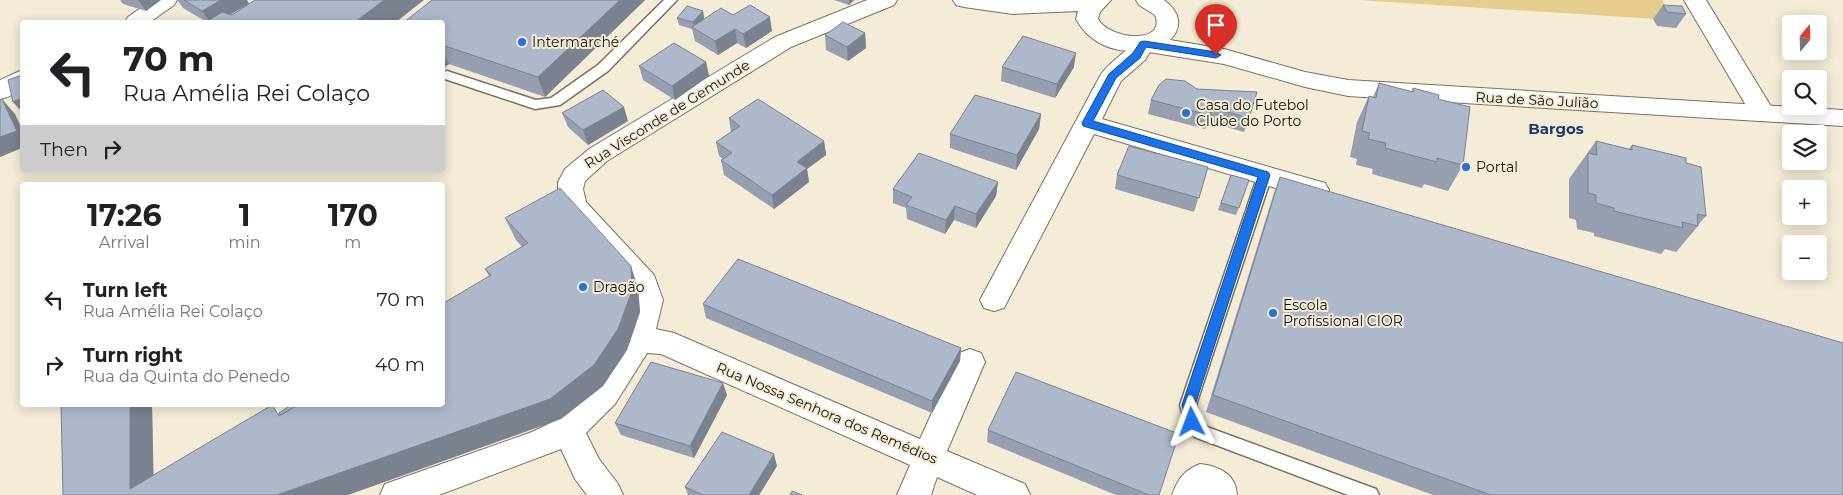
<!DOCTYPE html>
<html lang="en">
<head>
<meta charset="utf-8">
<style>
  :root { --surface:#fff; --page:#f2f2f2; --text:#202124; --muted:#757577 }
  body { margin:0; font-family:Montserrat,sans-serif; background:var(--page); color:var(--text); height:100vh; display:flex; flex-direction:column; font-size:19px; white-space:nowrap }
  * { box-sizing:border-box; margin:0 }
  p { font-size:16px; color:var(--muted) }
  .icon { flex:none; width:28px; height:28px; fill:none; stroke:currentColor; stroke-width:2; stroke-linecap:round; stroke-linejoin:round }
  .map { position:relative; flex:1; overflow:hidden }
  .side { position:absolute; left:20px; top:182px; width:425px; height:225px; display:flex; flex-direction:column; background:var(--surface); border-radius:5px; box-shadow:0 2px 12px #0003 }
  .side>* { flex:none }
  .top-card { position:absolute; left:20px; top:20px; width:425px; height:152px; border-radius:5px; box-shadow:0 2px 12px #0003; background:#fff; color:var(--text); overflow:hidden }
  .needle { width:32px; rotate:19deg }
  .controls { position:absolute; left:1782px; top:15px; display:grid; gap:10px }
  .controls a { display:grid; place-items:center; width:45px; height:45px; border-radius:5px; background:var(--surface); box-shadow:0 2px 12px #0003; font-size:25px }
  .pin { position:absolute; display:grid; place-items:center; width:42px; height:42px; color:#fff; margin:-51px -21px; border-radius:50% 50% 50% 0; rotate:-45deg; box-shadow:0 0 5px #0007 }
  .pin .icon { rotate:45deg }
  .me { position:absolute; width:55px; margin:-28px; rotate:357deg; stroke-linejoin:round; filter:drop-shadow(0 0 4px #0008) }
  .turn { display:flex; align-items:center; gap:18px; height:105px; padding:0 20px; font-size:22px }
  .turn .icon { width:65px; height:65px; stroke-width:2.5 }
  .turn b { display:block; font-size:35px; line-height:42px }
  .then { display:flex; align-items:center; height:48px; padding:0 20px; background:#0003; gap:10px; font-size:19px }
  .eta { display:flex; justify-content:space-evenly; align-items:center; height:85px; text-align:center }
  .eta b { font-size:30px; font-weight:700; line-height:35px }
  ul { padding:0; list-style:none }
  li { display:flex; align-items:center; gap:15px; height:65px; padding:0 20px }
  li div { flex:1 }
  li b { display:block; font-size:19px }
  li em { font-style:normal }
  .map>svg:first-child { display:block }
</style>
</head>
<body>
<div class="map">
<svg width="1843" height="495" viewBox="0 0 1843 495">
  <rect width="100%" height="100%" fill="#f4ecd7"/>
  <path fill="#e5cd8d" d="M1358 0H1662L1674 20H1672Z"/>
  <g fill="none" stroke-linecap="round" stroke-linejoin="round">
    <g stroke="#78715f" stroke-width="3">
      <path id="service" d="M664 0H677L608 71 560 105 535 109 442 78V72L447 71 536 100 551 98 598 65Z
        M1265 170 1270 171 1272 175 1196 405 1200 419 1207 427 1376 489 1379 495H1348L1195 437 1186 427 1180 405 1258 175 1260 171Z"/>
    </g>
    <g stroke="#78715f" stroke-width="2">
      <path id="minor" d="M152 0H177L174 5 150 22H125L128 17Z
        M867 0H897L894 5 791 47 607 161 585 181 583 189 586 202 654 275 663 300 656 329 674 333 920 439 959 353 970 349 981 353 985 362 947 451 1025 484 1030 495H977L937 477 931 495H897L910 465 661 354 647 353 615 404 586 433 599 459 618 484 623 495H587L575 479 561 449 439 495H380L385 484 532 432 557 420 593 386 625 337 635 300 631 288 565 213 558 197V182L565 169 589 149 775 37Z
        M1684 0H1706L1775 113 1772 119 1763 121 1754 119Z
        M1144 37 1152 39 1155 44 1145 60 1121 81 1102 119 1325 183 1329 190 1325 197 1316 200 1094 134 1004 308 994 311 984 308 980 300 1100 76C1109 61 1126 54 1136 39Z
        M22 70V88L8 97 0 99V80Z
        M1200 464C1219 466 1236 474 1237 495H1172C1178 479 1184 470 1200 464Z"/>
    </g>
    <g stroke="#78715f" stroke-width="2">
      <path id="tertiary" d="M953 0H1111L1100 12 1098 19C1110 40 1167 45 1155 15L1139 5 1136 0H1164C1179 11 1184 26 1170 40L1224 49 1305 72 1348 80 1843 110V126L1348 96 1305 87 1224 64 1142 51C1114 53 1090 44 1076 19L1078 11 1013 14 964 7 956 5Z"/>
    </g>
    <use href="#service" fill="#fff" fill-rule="evenodd"/>
    <use href="#minor" fill="#fff" fill-rule="evenodd"/>
    <use href="#tertiary" fill="#fff" fill-rule="evenodd"/>
  </g>
  <path fill="#959faf" d="M120 0H161L146 11 123 4Z
    M177 0H247L249 4 230 15H232L207 22 183 8Z
    M645 0 545 97 449 64 442 69V22Z
    M834 0H854L849 5Z
    M1663 5 1686 14 1676 28 1657 26 1653 19Z
    M703 11 704 18 703 20 733 15 772 31 746 48 737 43 718 55 695 41 692 29 679 25 677 18Z
    M865 33 866 48 848 61 826 50 825 35Z
    M706 62 709 76 675 100 643 80 639 66Z
    M1002 67H1074L1055 98 1001 81Z
    M1379 83 1411 92 1413 88 1438 99 1463 165 1448 191 1424 184 1422 188 1372 174 1373 169 1356 165 1357 159 1350 157 1357 122 1369 96 1373 97Z
    M1197 89 1249 118 1244 132 1209 122 1205 129 1148 114 1151 100Z
    M562 113 628 121 588 145 568 127Z
    M1041 114 1039 129 1016 170 950 148V134Z
    M729 118 824 141 826 155 807 169 809 182 774 209 724 175 721 160 723 159 719 156 716 142 731 132Z
    M1596 141 1629 149 1632 145 1686 163 1706 216 1698 225V226L1676 252 1665 249 1661 254 1594 236V233L1577 229 1576 220 1569 218V179Z
    M1208 167 1194 212 1115 189 1117 175Z
    M1231 175 1249 180 1236 215 1218 210Z
    M1280 177 1843 495H1433L1206 412 1273 196Z
    M998 182 996 196 976 228 954 220 945 234 907 219 906 208 893 203V189Z
    M505 218 638 288 640 312 627 350 603 386 561 419 63 495 61 405H152L153 475 279 413 489 276 485 269 522 247 516 240Z
    M703 304 961 348 960 361 932 413 706 318Z
    M727 395 694 458 621 435 615 423Z
    M988 430 1159 495H1116L987 442Z
    M777 466 759 495H688L685 487Z"/>
  <path fill="#79828e" d="M138 0H161L146 11Z
    M221 0H247L249 4 216 22H210L202 11Z
    M384 0H424L396 22H355Z
    M620 0H645L545 97 538 77Z
    M849 0H854L849 5Z
    M703 11 704 18 695 29 693 22Z
    M770 17 772 31 746 48 743 34Z
    M735 29 737 43 718 55 715 41Z
    M865 33 866 48 848 61 847 47Z
    M442 50 449 64 442 69Z
    M1076 53 1074 67 1055 98 1057 84Z
    M706 62 709 76 675 100 672 86Z
    M22 98V112L13 102Z
    M2 99 15 114 22 129V148L0 157V137Z
    M624 107 628 121 588 145 583 130Z
    M1213 108 1209 122 1205 129 1209 115Z
    M1041 114 1039 129 1016 170 1017 155Z
    M824 141 826 155 807 169 809 182 774 209 772 195 797 162Z
    M998 182 996 196 976 228V214Z
    M955 206 954 220 945 234 946 220Z
    M631 266 638 288 640 312 627 350 603 386 561 419 348 495H277Z
    M961 348 960 361 932 413V401Z
    M723 383 727 395 694 458 690 446Z
    M130 405H152L154 495 130 489Z
    M774 454 777 466 759 495H749Z"/>
  <path fill="#adb9cb" stroke="#79828e" d="M184 0H221L202 11Z
    M255 0H384L355 22H206L222 12 232 15Z
    M432 0H620L538 77 442 45V22H404Z
    M750 5 770 17 743 34 735 29 715 41 692 27 721 8 733 15Z
    M1663 5 1682 6 1686 14 1667 12Z
    M687 6 703 11 693 22 677 18Z
    M843 22 865 33 847 47 825 35Z
    M1023 36 1076 53 1057 84 1002 67Z
    M674 43 706 62 672 86 639 66Z
    M22 75V98L13 102 8 80Z
    M1166 79 1185 81 1197 89 1257 92 1249 118 1213 108 1209 115 1151 100 1159 85Z
    M1379 83 1413 92V88L1439 95 1438 99 1470 107 1463 165 1437 158V162L1385 148 1386 143 1368 139 1370 133 1362 131 1369 96 1376 98Z
    M603 90 624 107 583 130 562 113Z
    M975 95 1041 114 1017 155 950 134Z
    M2 99 17 131 0 137V100Z
    M758 99 824 141 797 162 807 168 772 195 721 160 732 153 716 142 740 126 729 118Z
    M1596 141 1632 150V145L1686 158V163L1701 167 1706 216 1697 214 1698 226 1682 222 1683 228 1614 211V208L1596 203V195L1588 193V153L1597 155Z
    M1129 146 1208 167 1199 198 1117 175Z
    M919 153 998 182 976 214 955 206 946 220 906 205 912 197 893 189Z
    M1231 175 1249 180 1239 208 1221 203Z
    M1280 177 1843 343V495H1491L1213 395Z
    M560 188 631 266 632 291 618 329 594 365 550 399 277 495H63L61 405H130V489L272 405 279 416 296 406 295 405H442V304L491 275 485 269 528 243 505 218Z
    M738 259 961 348 932 401 703 304Z
    M651 362 723 383 690 446 615 423Z
    M1016 372 1179 434 1159 495H1149L988 430Z
    M291 405H295L296 406 281 415 279 413Z
    M722 432 774 454 749 495H703L685 487Z
    M792 491 802 495H790Z"/>
  <path fill="#1a73e8" stroke="#114b97" d="M1144 41 1216 52 1221 55 1216 58 1146 47 1140 58 1116 78 1093 121 1268 172 1270 175 1195 405 1199 422 1197 426 1192 428 1187 426 1182 405 1258 177 1083 126 1082 123 1109 74 1133 53 1140 42Z"/>
  <g fill="#2470dc" stroke="#f4ecd7" stroke-width="2">
    <circle cx="522" cy="42" r="5"/>
    <circle cx="1186" cy="113" r="5"/>
    <circle cx="1466" cy="167" r="5"/>
    <circle cx="583" cy="287" r="5"/>
    <circle cx="1273" cy="313" r="5"/>
  </g>
  <g text-anchor="middle" stroke-width="4" stroke-linejoin="round" paint-order="stroke">
    <g font-size="14" fill="#16130c" stroke="#f4ecd7" text-anchor="start">
      <text x="532" y="47">Intermarché</text>
      <text x="1196" y="110">Casa do Futebol<tspan x="1196" dy="16">Clube do Porto</tspan></text>
      <text x="1476" y="172">Portal</text>
      <text x="593" y="292">Dragão</text>
      <text x="1283" y="310">Escola<tspan x="1283" dy="16">Profissional CIOR</tspan></text>
    </g>
    <g font-size="14" fill="#16130c" stroke="#f4ecd7">
      <text transform="translate(1537 100) rotate(3)" y="5">Rua de São Julião</text>
      <text transform="translate(667 114) rotate(-32)" y="5">Rua Visconde de Gemunde</text>
      <text transform="translate(827 413) rotate(23)" y="5">Rua Nossa Senhora dos Remédios</text>
    </g>
    <g font-size="15" font-weight="bold" fill="#183c70" stroke="#f4ecd7">
      <text x="1556" y="134">Bargos</text>
    </g>
  </g>
</svg>
<div class="controls">
<a><svg class="needle" viewBox="-14 -14 28 28"><path d="M0-13l5 13h-10z" fill="#e53935"/><path d="M0 13l5-13h-10z" fill="#757577"/></svg></a>
<a><svg class="icon" aria-label="search" viewBox="0 0 24 24"><circle cx="10" cy="10" r="6"/><path d="M15 15l6 6"/></svg></a>
<a><svg class="icon" aria-label="layers" viewBox="0 0 24 24"><path d="M12 4l9 5-9 5-9-5zM3 14l9 5 9-5"/></svg></a>
<a>+</a>
<a>−</a>
</div>
<div class="pin" style="left:1216px;top:55px;background:#d93025"><svg class="icon" aria-label="arrive" viewBox="0 0 24 24"><path d="M6 21V4h12l-3 4 3 4H6"/></svg></div>
<svg class="me" style="left:1192px;top:422px" viewBox="-20 -20 40 40"><path d="M0-17L14 15 0 8-14 15z" fill="#1a73e8" stroke="#fff" stroke-width="4"/></svg>
<div class="top-card">
<div class="turn"><svg class="icon" aria-label="left" viewBox="0 0 24 24"><path d="M17 20v-9H6M10 6l-5 5 5 5"/></svg><div><b>70 m</b>Rua Amélia Rei Colaço</div></div>
<div class="then">Then<svg class="icon" aria-label="right" viewBox="0 0 24 24"><path d="M7 20v-9h11M14 6l5 5-5 5"/></svg></div>
</div>
<section class="side">
<div class="eta">
<div><b>17:26</b><p>Arrival</p></div>
<div><b>1</b><p>min</p></div>
<div><b>170</b><p>m</p></div>
</div>
<ul>
<li><svg class="icon" aria-label="left" viewBox="0 0 24 24"><path d="M17 20v-9H6M10 6l-5 5 5 5"/></svg><div><b>Turn left</b><p>Rua Amélia Rei Colaço</p></div><em>70 m</em></li>
<li><svg class="icon" aria-label="right" viewBox="0 0 24 24"><path d="M7 20v-9h11M14 6l5 5-5 5"/></svg><div><b>Turn right</b><p>Rua da Quinta do Penedo</p></div><em>40 m</em></li>
</ul>
</section>
</div>
</body>
</html>
